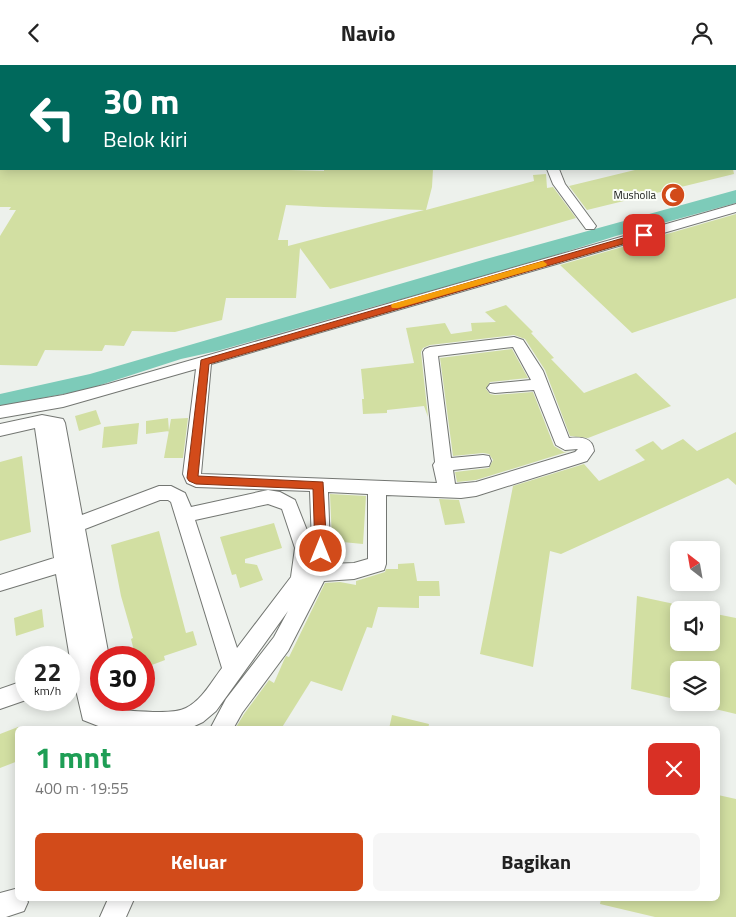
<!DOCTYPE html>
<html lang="id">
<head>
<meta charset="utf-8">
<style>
  :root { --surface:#fff; --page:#f6f6f6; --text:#222; --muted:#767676; --accent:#d24b1a }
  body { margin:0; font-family:"Titillium Web",sans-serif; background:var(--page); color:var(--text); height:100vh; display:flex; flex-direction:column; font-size:19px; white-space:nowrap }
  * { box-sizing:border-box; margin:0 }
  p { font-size:16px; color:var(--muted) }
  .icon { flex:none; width:28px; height:28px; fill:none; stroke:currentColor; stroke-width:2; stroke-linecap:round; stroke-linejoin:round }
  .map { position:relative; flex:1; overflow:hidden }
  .side { position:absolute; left:15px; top:661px; width:705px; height:175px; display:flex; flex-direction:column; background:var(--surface); border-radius:8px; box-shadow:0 2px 12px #0003 }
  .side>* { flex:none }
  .banner { position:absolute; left:0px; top:0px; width:736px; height:105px; box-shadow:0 2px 12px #0003; background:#00695c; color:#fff; overflow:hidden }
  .needle { width:32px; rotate:329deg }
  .buttons { position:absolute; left:670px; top:476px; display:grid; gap:10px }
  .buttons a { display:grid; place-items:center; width:50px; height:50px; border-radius:8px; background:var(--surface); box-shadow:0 2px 12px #0003; font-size:25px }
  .speed { position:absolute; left:15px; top:581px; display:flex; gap:10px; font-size:25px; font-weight:700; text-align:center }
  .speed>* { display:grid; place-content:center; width:65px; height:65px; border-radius:50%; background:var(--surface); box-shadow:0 2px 12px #0003; line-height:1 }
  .speed small { font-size:12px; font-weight:400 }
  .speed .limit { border:8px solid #d22; background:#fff; color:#111 }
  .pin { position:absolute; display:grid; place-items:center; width:42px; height:42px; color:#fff; margin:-21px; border-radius:10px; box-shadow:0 2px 8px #0006 }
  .me { position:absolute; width:55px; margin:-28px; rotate:0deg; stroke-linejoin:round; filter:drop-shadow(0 0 4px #0008) }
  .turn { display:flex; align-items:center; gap:18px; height:105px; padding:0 20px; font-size:22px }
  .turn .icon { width:65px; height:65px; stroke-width:2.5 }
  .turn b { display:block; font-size:35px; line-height:42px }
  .round { display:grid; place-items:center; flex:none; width:52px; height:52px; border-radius:8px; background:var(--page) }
  .headline { display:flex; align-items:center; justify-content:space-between; height:85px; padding:0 20px }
  h1 { font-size:30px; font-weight:700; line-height:38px; color:#1e9e55 }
  .button { display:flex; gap:10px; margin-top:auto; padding:10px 20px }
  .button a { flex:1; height:58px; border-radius:8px; background:var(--accent); color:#fff; font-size:20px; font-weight:700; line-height:58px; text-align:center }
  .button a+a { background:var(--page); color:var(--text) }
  header { display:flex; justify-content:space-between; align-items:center; height:65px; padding:0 20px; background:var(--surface); font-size:22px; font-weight:700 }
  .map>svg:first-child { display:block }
</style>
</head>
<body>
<header><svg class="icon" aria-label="back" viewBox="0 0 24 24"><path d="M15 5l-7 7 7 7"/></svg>Navio<svg class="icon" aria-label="person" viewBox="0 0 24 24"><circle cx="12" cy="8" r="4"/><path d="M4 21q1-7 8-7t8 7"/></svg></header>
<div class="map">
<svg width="736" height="852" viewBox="0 0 736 852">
  <rect width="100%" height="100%" fill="#edf1ec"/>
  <path fill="#7dcbb9" d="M736 125V138L616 171 479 214 383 239 217 286 181 294 85 325 0 341V329L90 309 486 194Z"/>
  <path fill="#d2dfa2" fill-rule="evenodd" d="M0 104H252L324 106V104H433L432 122 426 145 534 116 533 110 546 109 547 123 553 122 576 153 330 224 300 183 296 233H226L222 255 175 267 132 266 124 281 105 280 102 286 45 285 37 301 0 300V171L16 145H9L11 142H0ZM286 140 324 142 424 145 288 181V175H278Z
    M639 104H733L734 109 587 145 569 121Z
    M736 149V233L632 268 560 200Z
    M506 240 533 267 531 268 554 293 551 294 584 328 636 308 671 341 588 373 570 371 545 305 525 274 514 270 430 280 423 283 421 287 428 352 424 341 387 345V348L363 349 362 334H364L361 304 414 298 406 263 445 258 451 269 472 266 471 258 496 257 485 247Z
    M512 284 528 313 490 317 486 324 490 329 495 330 533 327 554 381 564 387 570 386 476 415 457 417 455 407 489 403 493 395 489 389 483 388 453 391 440 293Z
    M96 345 101 359 79 366 75 351Z
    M168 353 169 366 146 369V356Z
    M188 353 183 393H164L171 354Z
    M139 358 137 379 102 383 104 362Z
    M736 367V420L728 413 561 489 550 486 533 602 480 589 513 421 584 399 599 416 645 395 635 385 653 376 662 385 683 374 697 386Z
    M22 391 31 467 0 476V397Z
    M330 429 366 431 363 479 332 476Z
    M439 434 459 435 465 458 445 460Z
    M274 458 282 483 245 494V498L257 500 263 515 240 523 236 509 232 510 220 472Z
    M159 466 186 568 193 566 197 580 164 591 165 595 144 603V592H137L136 586H134L131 574 133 573 121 531 111 480Z
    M414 498 417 516H439L440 531H419V543L378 542 372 563 367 562 342 626 311 616 281 664H235L244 649 269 615 274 618 284 595 286 591 289 592 325 518 340 517 356 520V516L385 507 386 504H398V499Z
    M637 531 679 540V578H711V548L736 553V649L711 643V605H679V635L631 624Z
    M42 544 44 562 16 571 14 553Z
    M392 650 429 659 428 664H389Z
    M18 662V696L0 703V669Z
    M718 730 736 734V852H655L600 839 601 834H718Z"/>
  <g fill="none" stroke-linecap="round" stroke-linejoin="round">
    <g stroke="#737672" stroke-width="2">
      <path id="street" d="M547 104H559L565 119 596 161 594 164H586L553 119Z
        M736 139V147L211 299 201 409 437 418 433 400 435 397 423 287 425 284 430 282 514 272 523 275 543 306 569 373C580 372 593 372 594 386L587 396 476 431 461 433 386 430V499L384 505 354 514 324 516 288 586 242 648 233 664H210L226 634 274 572 288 546 216 646 203 657 188 664H106L83 655 73 612 56 509 0 526V510L54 493 35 363 0 371V359L42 350 63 354 65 358 82 450 159 421H171L185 428 191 442 268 425 280 427 295 435 312 478 310 426 196 422 187 418 183 409 196 304 63 342 0 353V341L63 330 108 319ZM513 282 531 315 490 319 487 323 490 327 495 328 534 325 556 380 565 385 578 384 575 387 476 417 455 419 453 405 489 401 491 396 489 391 483 390 451 393 438 291ZM328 427 368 429V494L354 498 329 499 330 485ZM160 435H168L171 437 222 603C212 616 202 635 186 643 172 650 137 646 121 645L119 635H101V627L98 632 95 614 101 617V592H109L85 464ZM268 439 282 444 295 483 291 512 237 583 195 455Z
        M26 615V635L0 644V624Z
        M15 824 18 825V834H26L28 837 24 846 6 852H0V828Z
        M108 834H134L126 852H100Z"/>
    </g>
    <use href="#street" fill="#fff" fill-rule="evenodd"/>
  </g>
  <path fill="#d24b1a" stroke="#883111" d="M644 167 648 170 647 172 209 299 198 411 323 417 327 486 325 489H316L315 486 313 424 196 419 189 416 187 413 201 295Z"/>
  <path fill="#f59e0b" d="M543 196 547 199 546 201 398 243H392L391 241 392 239Z"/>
  <defs>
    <g id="mosque-disc" transform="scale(1.25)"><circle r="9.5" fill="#d24b1a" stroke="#fbfef9"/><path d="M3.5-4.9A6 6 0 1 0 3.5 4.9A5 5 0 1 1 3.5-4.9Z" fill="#fff"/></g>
  </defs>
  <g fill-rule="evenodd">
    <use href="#mosque-disc" x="673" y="130"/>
  </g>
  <g text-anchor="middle" stroke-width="4" stroke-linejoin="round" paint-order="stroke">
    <g font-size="11" fill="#131513" stroke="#fbfef9" text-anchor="end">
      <text x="656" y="134">Musholla</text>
    </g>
  </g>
</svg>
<div class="buttons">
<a><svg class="needle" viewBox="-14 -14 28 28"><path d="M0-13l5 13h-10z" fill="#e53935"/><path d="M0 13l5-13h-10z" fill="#767676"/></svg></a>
<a><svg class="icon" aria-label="sound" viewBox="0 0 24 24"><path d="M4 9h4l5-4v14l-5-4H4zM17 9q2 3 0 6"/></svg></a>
<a><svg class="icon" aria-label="layers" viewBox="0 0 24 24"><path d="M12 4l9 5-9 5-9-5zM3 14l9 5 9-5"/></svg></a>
</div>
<div class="speed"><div>22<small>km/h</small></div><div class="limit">30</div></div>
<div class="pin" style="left:644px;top:170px;background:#d93025"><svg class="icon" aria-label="arrive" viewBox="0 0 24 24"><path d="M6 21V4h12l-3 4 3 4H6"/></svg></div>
<svg class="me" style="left:321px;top:486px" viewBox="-20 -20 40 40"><circle r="17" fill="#d24b1a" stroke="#fff" stroke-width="3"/><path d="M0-11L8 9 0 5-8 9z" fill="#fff"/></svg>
<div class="banner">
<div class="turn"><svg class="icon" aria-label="left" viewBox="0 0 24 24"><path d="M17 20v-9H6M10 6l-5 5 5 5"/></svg><div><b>30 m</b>Belok kiri</div></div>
</div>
<section class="side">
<div class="headline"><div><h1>1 mnt</h1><p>400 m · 19:55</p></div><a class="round" style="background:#d93025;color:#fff"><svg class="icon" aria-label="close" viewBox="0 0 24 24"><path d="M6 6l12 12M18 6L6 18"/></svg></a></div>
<div class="button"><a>Keluar</a><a>Bagikan</a></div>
</section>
</div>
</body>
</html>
